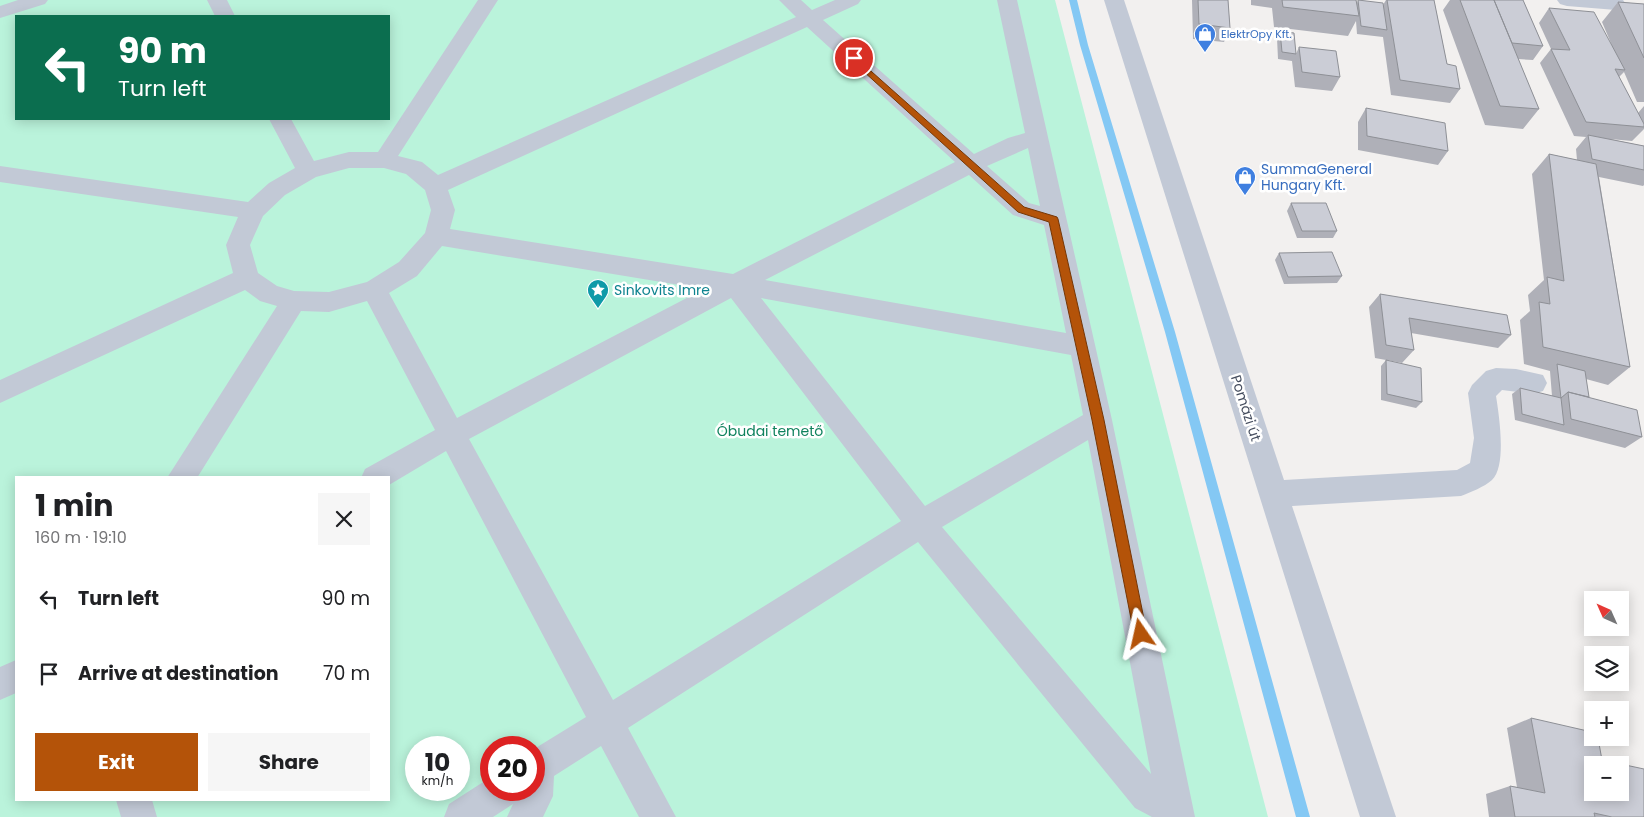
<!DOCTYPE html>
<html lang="en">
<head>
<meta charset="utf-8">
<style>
  :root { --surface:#fff; --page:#f6f6f6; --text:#202124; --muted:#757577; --accent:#b45309 }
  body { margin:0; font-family:Poppins,sans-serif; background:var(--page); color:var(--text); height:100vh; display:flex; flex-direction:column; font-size:19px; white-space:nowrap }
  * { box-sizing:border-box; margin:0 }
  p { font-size:16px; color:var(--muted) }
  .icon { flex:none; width:28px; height:28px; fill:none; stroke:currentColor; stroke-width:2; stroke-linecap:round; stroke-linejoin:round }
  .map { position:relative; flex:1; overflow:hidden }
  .details { position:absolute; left:15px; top:476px; width:375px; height:325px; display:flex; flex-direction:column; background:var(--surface); border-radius:0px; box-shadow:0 2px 12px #0003 }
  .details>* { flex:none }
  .guide { position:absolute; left:15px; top:15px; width:375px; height:105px; border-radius:0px; box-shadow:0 2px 12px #0003; background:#0b6e4f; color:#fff; overflow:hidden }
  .needle { width:32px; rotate:315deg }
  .fabs { position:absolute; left:1584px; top:591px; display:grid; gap:10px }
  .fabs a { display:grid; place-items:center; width:45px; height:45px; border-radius:0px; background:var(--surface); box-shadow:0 2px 12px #0003; font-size:25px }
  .speed { position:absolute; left:405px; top:736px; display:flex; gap:10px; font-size:25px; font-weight:700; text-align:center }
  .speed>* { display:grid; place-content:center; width:65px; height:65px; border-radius:50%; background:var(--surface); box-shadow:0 2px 12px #0003; line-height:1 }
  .speed small { font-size:12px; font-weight:400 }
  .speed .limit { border:8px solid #d22; background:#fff; color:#111 }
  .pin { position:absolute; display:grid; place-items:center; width:42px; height:42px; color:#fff; margin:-21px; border:2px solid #fff; border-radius:50%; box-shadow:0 1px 5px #0007 }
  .me { position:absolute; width:55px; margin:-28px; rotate:349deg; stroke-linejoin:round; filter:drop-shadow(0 0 4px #0008) }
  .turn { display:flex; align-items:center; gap:18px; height:105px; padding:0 20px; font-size:22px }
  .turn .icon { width:65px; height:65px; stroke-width:2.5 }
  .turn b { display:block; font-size:35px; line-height:42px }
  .round { display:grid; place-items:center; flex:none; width:52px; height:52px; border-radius:0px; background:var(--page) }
  .summary { display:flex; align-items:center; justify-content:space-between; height:85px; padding:0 20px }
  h1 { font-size:30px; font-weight:700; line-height:38px }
  .cta { display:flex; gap:10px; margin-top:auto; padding:10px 20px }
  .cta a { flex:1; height:58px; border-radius:0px; background:var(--accent); color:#fff; font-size:20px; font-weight:700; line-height:58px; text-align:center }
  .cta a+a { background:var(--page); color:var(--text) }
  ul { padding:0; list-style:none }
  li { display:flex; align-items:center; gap:15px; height:75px; padding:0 20px }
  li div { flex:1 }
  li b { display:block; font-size:19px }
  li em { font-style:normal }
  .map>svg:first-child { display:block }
</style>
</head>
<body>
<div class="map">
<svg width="1644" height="817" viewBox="0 0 1644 817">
  <rect width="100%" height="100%" fill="#f2f0ef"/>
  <path fill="#baf3db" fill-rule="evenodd" d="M0 0H1055L1268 817H0ZM16 16H389V119H16ZM16 478H389V800H16ZM416 748H459V790H416ZM491 748H534V790H491Z"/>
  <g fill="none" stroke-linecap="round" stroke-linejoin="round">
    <path fill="#84c8f4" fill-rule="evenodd" d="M1069 0H1077L1088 45 1175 332 1310 817H1296L1165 332 1080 45Z"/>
    <path fill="#c2c9d6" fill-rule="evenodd" d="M18 0H48L45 4 0 18V6Z
      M207 0H227L235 16H215Z
      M478 0H498L398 156 422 162 438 175 796 17 779 0H801L812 10 835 0H861L858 4 823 20 974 154 1008 138 1025 133 997 0H1017L1112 420 1195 817H1152L1135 808 918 542 628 728 676 817H639L601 746 554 776 553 796 543 817H507L513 804 493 817H444L449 804 491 777V790H534V749L586 717 446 451 389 485V478H361L365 469 435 430 367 301 329 312 301 311 197 478H167L277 306 260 301 245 290 0 403V380L233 273 226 245 238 217 0 182V166L248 202 269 183 295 168 269 119H291L314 161 349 152H378ZM807 27 955 162 733 274 450 229 455 210 448 190ZM1028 148 1040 206 1029 203 987 166ZM349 168H384L406 174 425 190 431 210 425 233 399 262 367 282 329 292 294 291 277 286 258 273 250 245 263 216 285 195 316 177ZM969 175 1013 215 1044 225 1066 333 765 280ZM442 246 704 289 457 418 389 293 417 276ZM731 298 901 521 613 700 469 439ZM761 298 1071 355 1083 415 925 506ZM1088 440 1151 774 942 527Z
      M1104 0H1124L1284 480 1457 470 1470 463 1474 438 1468 393 1472 385 1486 371 1496 368 1516 369 1543 375 1547 383 1543 391 1533 394 1502 390 1496 396C1499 415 1507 466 1492 480 1484 487 1471 492 1461 496L1292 506 1396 817H1360Z
      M1557 0H1623L1626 4 1623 8 1616 10 1567 6 1560 4Z
      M16 660V693L0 700V667Z
      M116 800H152L157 817H121Z"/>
  </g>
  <path fill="#afb0b8" d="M1192 0H1228L1230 28 1224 42 1193 39Z
    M1251 0H1356L1357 3 1358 0 1383 5 1386 0H1434L1447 64 1460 89 1450 103 1391 95 1383 37 1357 34 1356 21 1348 36 1274 27 1272 8 1251 5Z
    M1450 0H1523L1543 46 1533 60 1518 59 1539 109 1523 129 1485 125 1443 10Z
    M1618 2 1644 4V102H1637L1624 72 1619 77 1638 113 1644 106V129L1632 141 1610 139 1644 146V185L1643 186 1599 177 1630 367 1608 385 1586 379 1589 397 1642 437 1625 448 1515 420 1512 394 1520 388 1552 396 1550 371 1524 364 1520 320 1530 311 1528 295 1544 280 1532 174 1549 154 1577 160 1576 149 1586 137 1574 136 1540 63 1551 49 1539 23 1549 8 1613 48 1602 22Z
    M1280 31 1296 54 1299 47 1340 77 1332 91 1295 87 1292 61 1278 59 1277 38Z
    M1366 108 1448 151 1438 165 1358 150V122Z
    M1291 203 1337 231 1333 238H1297L1287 211Z
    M1279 253 1342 276 1337 283 1284 284 1275 260Z
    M1380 294 1511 335 1498 348 1411 333 1414 350 1402 363 1387 360 1422 402 1416 408 1381 400V366L1386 360 1375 358 1369 307Z
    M1531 718 1602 760 1644 817H1489L1486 794 1510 786 1517 787 1507 728Z"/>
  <path fill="#cbcdd6" stroke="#8e9096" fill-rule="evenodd" d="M1198 0H1228L1230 28 1199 24Z
    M1282 0H1356L1359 16 1283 7Z
    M1358 0 1383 3 1387 30 1361 26Z
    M1387 0H1434L1447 64 1456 66 1460 89 1400 80Z
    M1460 0H1494L1539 109 1500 106Z
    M1494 0H1523L1543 46 1512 43Z
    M1618 2 1644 4V58Z
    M1549 8 1594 12 1625 70 1615 69 1644 124V127L1586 122 1551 49 1570 50Z
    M1280 31 1294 33 1296 54 1282 52Z
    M1299 47 1336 51 1340 77 1302 72Z
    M1366 108 1445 123 1448 151 1367 136Z
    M1588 135 1644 146V170L1592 159Z
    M1549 154 1596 164 1630 367 1543 347 1539 302 1550 304 1547 277 1564 281Z
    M1291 203H1326L1337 231H1302Z
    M1332 252 1342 276 1288 277 1279 253Z
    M1380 294 1507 315 1511 335 1409 318 1414 350 1386 345Z
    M1386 360 1421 368 1422 402 1387 394Z
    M1557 364 1585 371 1589 397 1568 392 1561 398Z
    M1520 388 1561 398 1564 425 1522 414Z
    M1568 392 1637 410 1642 437 1571 419Z
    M1531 718 1592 732V738H1598L1602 760 1644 769V817H1612L1594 813 1595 817H1515L1510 786 1545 793ZM1592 765H1620V792H1592Z"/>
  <path fill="#b45309" stroke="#753606" d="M854 56 1024 207 1057 217 1058 219 1104 420 1147 634 1145 639 1141 641 1136 639 1134 634 1092 420 1049 222 1018 212 851 60V57Z"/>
  <defs>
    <g id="shop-pin" transform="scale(1.125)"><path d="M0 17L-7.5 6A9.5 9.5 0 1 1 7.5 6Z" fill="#3f7fe0" stroke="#fff"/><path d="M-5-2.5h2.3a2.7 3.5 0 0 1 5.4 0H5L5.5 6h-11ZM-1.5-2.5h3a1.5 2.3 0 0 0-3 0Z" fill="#fff"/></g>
    <g id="sight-pin" transform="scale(1.125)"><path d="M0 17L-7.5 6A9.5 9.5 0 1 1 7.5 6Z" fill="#0f9aa8" stroke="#fff"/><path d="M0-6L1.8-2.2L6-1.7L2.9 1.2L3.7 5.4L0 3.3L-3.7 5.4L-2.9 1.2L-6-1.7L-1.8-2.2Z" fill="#fff"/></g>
  </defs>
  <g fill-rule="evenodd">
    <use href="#shop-pin" x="1205" y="34"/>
    <use href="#shop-pin" x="1245" y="177"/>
    <use href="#sight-pin" x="598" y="290"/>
  </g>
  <g text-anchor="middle" stroke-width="5" stroke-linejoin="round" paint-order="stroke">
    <g font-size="11" fill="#366cbe" stroke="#fff" text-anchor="start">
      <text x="1221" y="38">ElektrOpy Kft.</text>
    </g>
    <g font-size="14" fill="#366cbe" stroke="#fff" text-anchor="start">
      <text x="1261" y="174">SummaGeneral<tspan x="1261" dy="16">Hungary Kft.</tspan></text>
    </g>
    <g font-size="14" fill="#0d838f" stroke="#fff" text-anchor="start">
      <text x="614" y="295">Sinkovits Imre</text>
    </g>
    <g font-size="14" fill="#464e5f" stroke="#fff">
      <text transform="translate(1246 408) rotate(72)" y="5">Pomázi út</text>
    </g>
    <g font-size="14" fill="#0f825d" stroke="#fff">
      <text x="770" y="436">Óbudai temető</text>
    </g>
  </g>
</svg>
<div class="fabs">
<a><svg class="needle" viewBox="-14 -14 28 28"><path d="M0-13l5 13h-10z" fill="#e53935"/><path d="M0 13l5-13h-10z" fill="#757577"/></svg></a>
<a><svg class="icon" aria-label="layers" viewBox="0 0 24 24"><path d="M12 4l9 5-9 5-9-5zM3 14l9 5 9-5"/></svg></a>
<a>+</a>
<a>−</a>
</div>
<div class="speed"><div>10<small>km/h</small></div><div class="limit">20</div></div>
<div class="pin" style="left:854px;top:58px;background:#d93025"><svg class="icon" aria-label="arrive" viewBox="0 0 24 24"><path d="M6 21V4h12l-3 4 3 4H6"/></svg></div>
<svg class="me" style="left:1141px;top:634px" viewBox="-20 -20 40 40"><path d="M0-17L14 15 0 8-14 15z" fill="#b45309" stroke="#fff" stroke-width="4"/></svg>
<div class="guide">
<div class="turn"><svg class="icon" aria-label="left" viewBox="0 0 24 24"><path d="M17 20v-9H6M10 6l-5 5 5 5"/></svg><div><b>90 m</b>Turn left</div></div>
</div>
<section class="details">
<div class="summary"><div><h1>1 min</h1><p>160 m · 19:10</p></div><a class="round"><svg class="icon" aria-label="close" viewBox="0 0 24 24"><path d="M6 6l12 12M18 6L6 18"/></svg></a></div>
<ul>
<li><svg class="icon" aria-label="left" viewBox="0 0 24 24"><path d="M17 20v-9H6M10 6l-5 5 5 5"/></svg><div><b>Turn left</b></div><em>90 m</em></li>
<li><svg class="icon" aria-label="arrive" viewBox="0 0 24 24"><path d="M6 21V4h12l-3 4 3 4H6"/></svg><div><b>Arrive at destination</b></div><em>70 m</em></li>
</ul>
<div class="cta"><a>Exit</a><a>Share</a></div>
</section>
</div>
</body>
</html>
